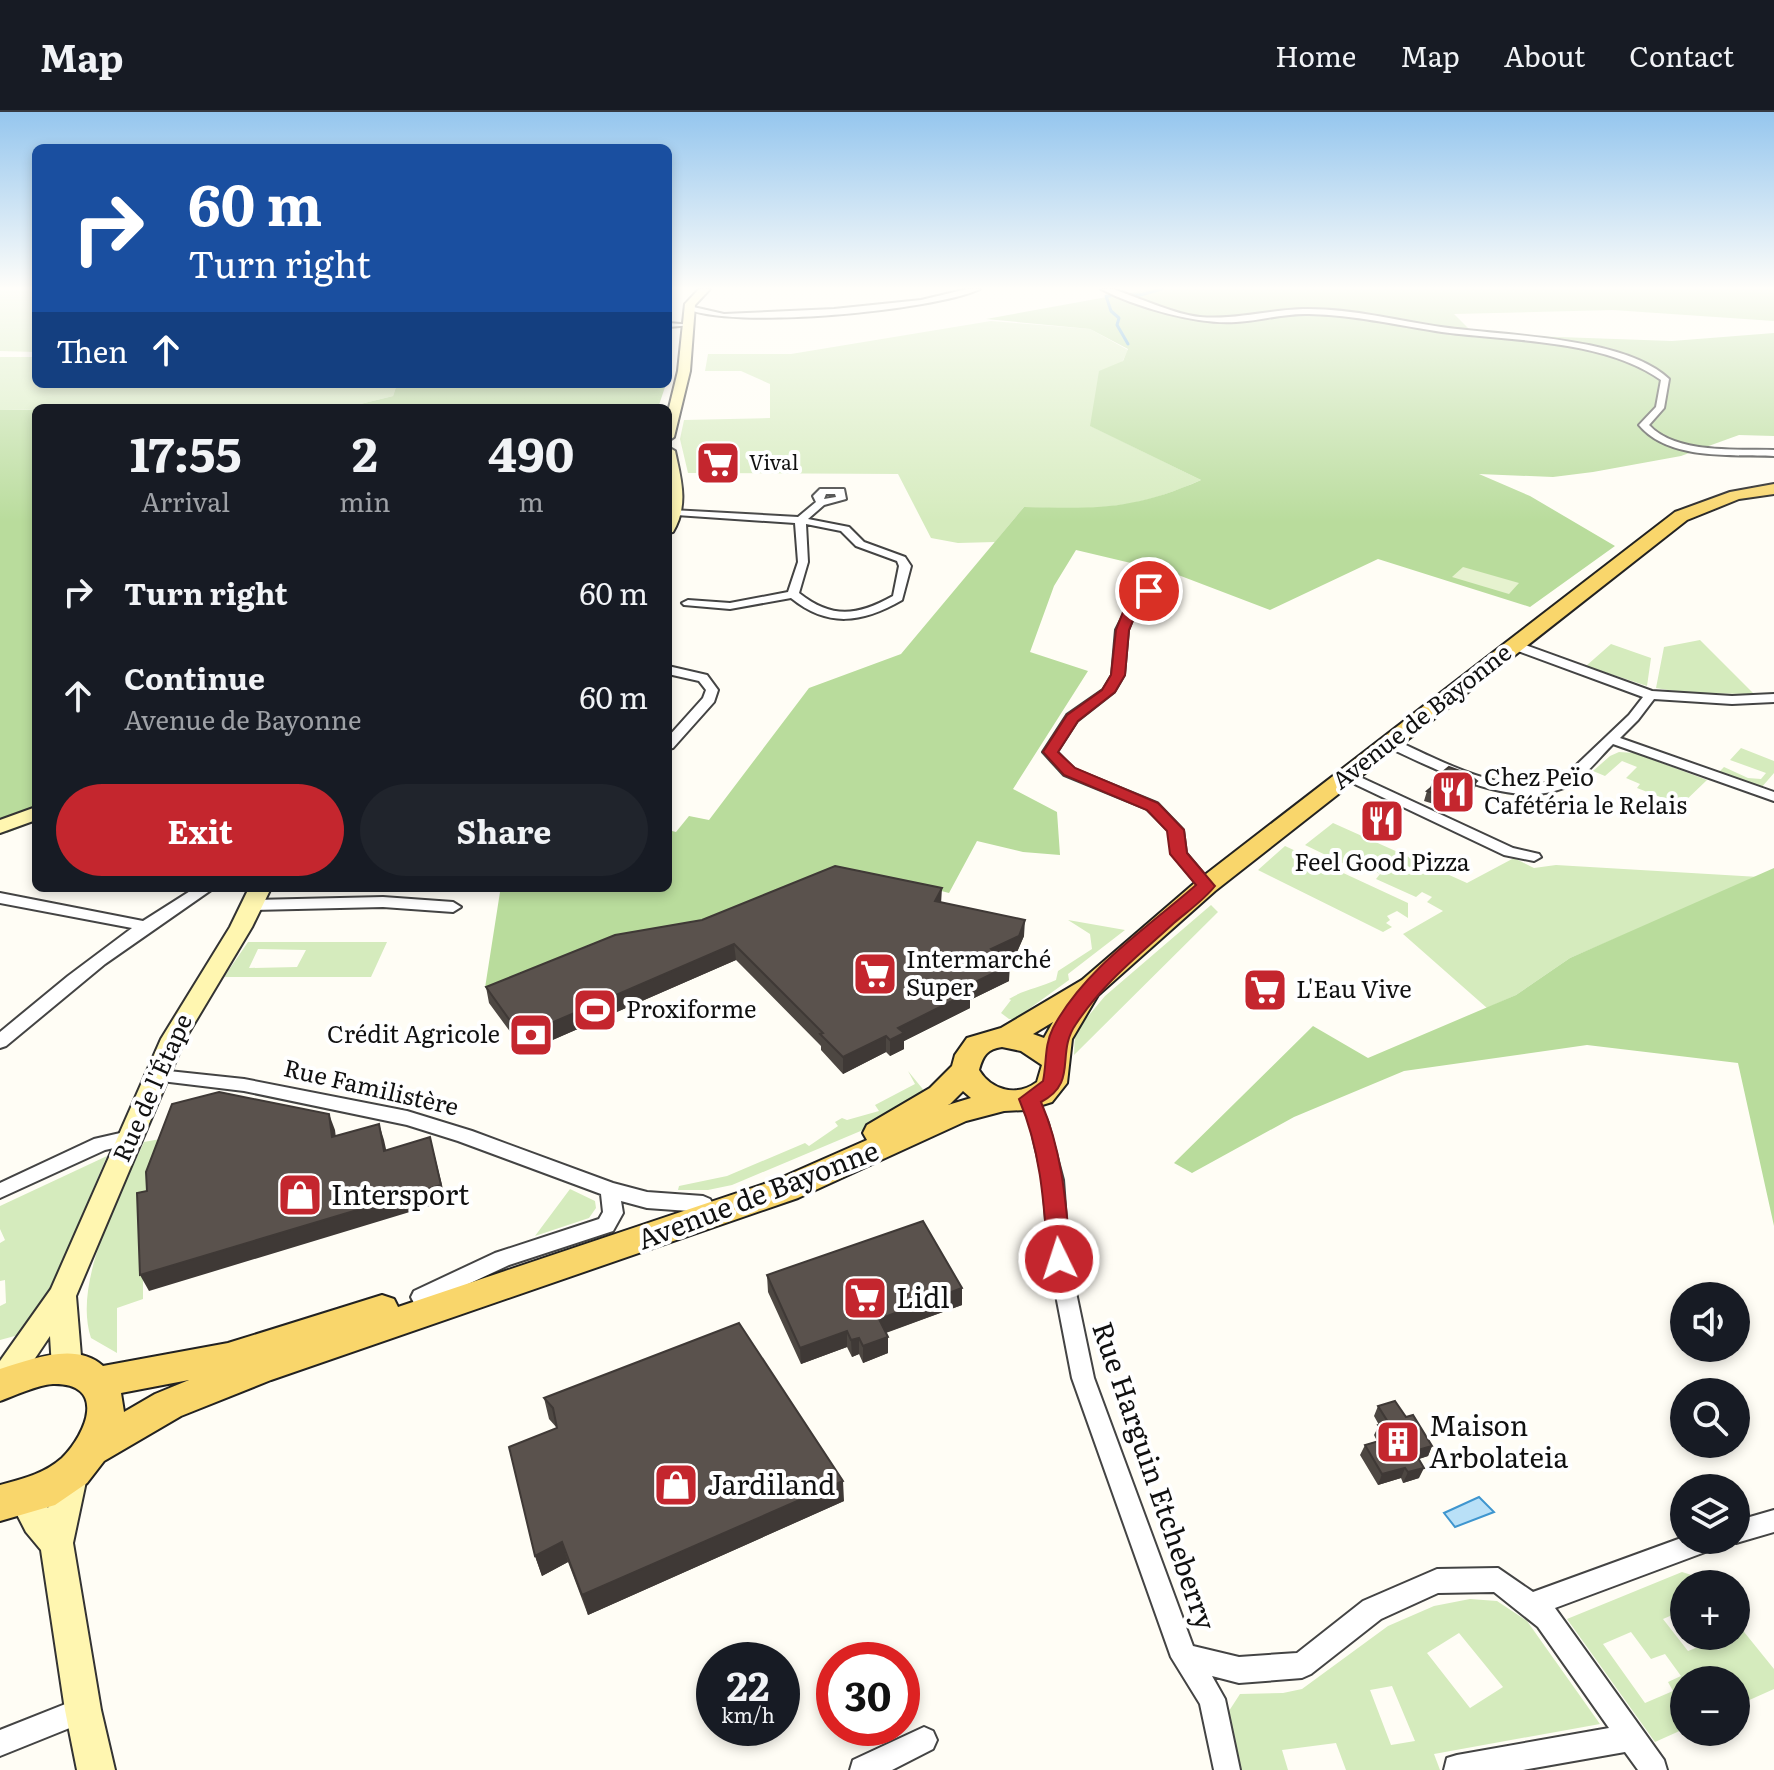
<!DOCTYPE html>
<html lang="en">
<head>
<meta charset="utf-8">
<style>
  :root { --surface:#171b24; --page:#20242c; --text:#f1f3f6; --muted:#9ea1a6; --line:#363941; --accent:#c4262e }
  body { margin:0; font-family:Literata,serif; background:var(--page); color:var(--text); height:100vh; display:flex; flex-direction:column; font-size:30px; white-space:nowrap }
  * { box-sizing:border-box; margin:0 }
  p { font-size:26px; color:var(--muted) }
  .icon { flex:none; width:44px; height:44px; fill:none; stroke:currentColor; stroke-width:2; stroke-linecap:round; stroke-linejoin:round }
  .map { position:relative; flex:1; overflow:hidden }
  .sheet { position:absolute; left:32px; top:292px; width:640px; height:488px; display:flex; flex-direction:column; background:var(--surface); border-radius:12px; box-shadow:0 4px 12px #0003 }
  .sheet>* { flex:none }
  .top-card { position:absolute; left:32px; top:32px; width:640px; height:244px; border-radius:12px; box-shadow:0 4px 12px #0003; background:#1a4fa0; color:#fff; overflow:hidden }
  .tools { position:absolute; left:1670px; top:1170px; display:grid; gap:16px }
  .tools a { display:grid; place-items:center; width:80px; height:80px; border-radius:50%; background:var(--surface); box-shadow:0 4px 12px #0003; font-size:40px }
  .speed { position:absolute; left:696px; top:1530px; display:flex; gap:16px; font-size:40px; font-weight:700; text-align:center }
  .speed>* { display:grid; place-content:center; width:104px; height:104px; border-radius:50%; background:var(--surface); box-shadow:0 4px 12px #0003; line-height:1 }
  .speed small { font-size:20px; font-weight:400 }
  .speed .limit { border:12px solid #d22; background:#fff; color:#111 }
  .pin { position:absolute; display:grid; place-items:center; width:68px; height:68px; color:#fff; margin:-34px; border:4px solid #fff; border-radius:50%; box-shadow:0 2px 8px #0007 }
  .me { position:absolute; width:88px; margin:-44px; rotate:356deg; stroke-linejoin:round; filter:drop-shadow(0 0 6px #0008) }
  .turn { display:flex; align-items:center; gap:28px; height:168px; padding:0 24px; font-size:36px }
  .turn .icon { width:104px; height:104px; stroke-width:2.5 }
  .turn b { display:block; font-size:56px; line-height:68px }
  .then { display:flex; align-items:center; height:76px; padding:0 24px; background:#0003; gap:16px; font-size:30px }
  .eta { display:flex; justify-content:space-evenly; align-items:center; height:136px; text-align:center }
  .eta b { font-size:48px; font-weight:700; line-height:56px }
  .action { display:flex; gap:16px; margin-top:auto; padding:16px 24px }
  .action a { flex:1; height:92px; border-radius:48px; background:var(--accent); color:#fff; font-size:32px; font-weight:700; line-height:92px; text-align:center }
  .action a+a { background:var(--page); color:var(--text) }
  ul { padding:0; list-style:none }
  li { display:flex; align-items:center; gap:24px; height:104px; padding:0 24px }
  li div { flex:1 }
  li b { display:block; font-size:30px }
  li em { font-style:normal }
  header { display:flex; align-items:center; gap:48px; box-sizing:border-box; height:112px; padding:0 40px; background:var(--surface); border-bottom:2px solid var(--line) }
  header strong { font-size:38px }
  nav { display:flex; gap:44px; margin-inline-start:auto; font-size:28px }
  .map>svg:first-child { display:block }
</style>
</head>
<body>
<header>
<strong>Map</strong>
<nav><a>Home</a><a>Map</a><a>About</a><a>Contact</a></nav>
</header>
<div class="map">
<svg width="1774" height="1658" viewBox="0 0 1774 1658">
  <rect width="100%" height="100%" fill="#fffdf5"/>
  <path fill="#d5ebbd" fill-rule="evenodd" d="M0 177H36V240L0 239Z
    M991 209 1090 217 1128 238 1091 314 1201 368C1134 398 1097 398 1024 395L995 430 958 431 931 426 898 362 688 361 680 327 684 308 770 306V272L741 259H705L708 242H791Z
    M0 245H36V272H397L393 284 344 296 0 298Z
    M1700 528 1754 582 1687 581 1656 576 1664 535Z
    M1611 532 1651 546 1647 574 1586 554Z
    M1741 636 1774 649V661L1761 676 1719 660 1724 655 1748 666 1761 667 1766 661 1730 648Z
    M1619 640 1635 641 1707 668 1681 693 1637 676 1640 672 1626 666 1637 655 1622 649 1605 664 1593 659 1610 644Z
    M1333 711 1467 771 1514 746 1534 756 1556 753 1759 765 1570 846 1516 883 1487 896 1403 822 1443 799 1427 790 1432 785 1422 780 1416 785 1376 767 1380 762 1366 756 1361 760 1305 733Z
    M1285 734 1408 791V806L1397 799 1387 804 1390 808 1386 811 1392 815 1383 820 1258 758Z
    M1211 793 1218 800 1074 943 1075 920 1105 884Z
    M1068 808 1125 818 1068 862 1069 868 1015 907H1009L1001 901 1011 888 1009 887C1025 877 1039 876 1056 868L1058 859 1092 837 1090 822Z
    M248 830H387L371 865H224ZM258 837 306 838 297 855 249 856Z
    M908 959 926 981 863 1018 732 1073 708 1078H678L679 1074 727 1064 805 1031 809 1034 838 1014 835 1010 842 1006 847 1008 879 999 875 993 915 972Z
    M166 1026 143 1167V1187L117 1196V1241L91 1226C72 1169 121 1082 144 1030Z
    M107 1044 44 1193 26 1221 0 1228V1194L6 1191 5 1168 0 1169V1131L5 1128 0 1117V1094Z
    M570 1077 595 1089 596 1096 589 1106 535 1124Z
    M1682 1460 1701 1466 1705 1472H1684V1498L1663 1507 1688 1539 1711 1530 1718 1538 1734 1530 1730 1524H1736V1510L1774 1557V1577L1736 1594V1568H1684V1617L1655 1630 1567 1507ZM1631 1520 1651 1547 1665 1542 1681 1564 1668 1570 1673 1579 1645 1591 1603 1532Z
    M1470 1487 1497 1489 1527 1509 1600 1612 1434 1642 1440 1658H1346L1336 1631 1282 1638 1288 1658H1240L1227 1602 1240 1582 1283 1581 1302 1577 1388 1514 1434 1494ZM1459 1521 1503 1575 1470 1596 1427 1541ZM1392 1574 1415 1629 1391 1633 1370 1578Z"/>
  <path fill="#b9dc9c" d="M1151 177H1774V209L1613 198 1454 202 1474 222 1672 229 1774 221V324L1739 323 1681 344 1593 360 1553 365 1479 362 1530 384 1615 434 1530 495 1378 447 1270 498 1173 461 1076 438 1054 474 1030 540 1088 559 1013 677 1057 700 1060 743 1023 740 977 729 949 781 926 775 727 800 485 876 500 780 523 776H668V718L676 720 689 704 709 708 809 576 901 542 1024 395C1096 397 1133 398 1201 368L1090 314 1099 259 1123 249 1128 237 1090 217 986 207Z
    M397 272H666L658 296H344L393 284Z
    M0 298H36V709L7 721 0 717Z
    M1774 756V1114L1738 951 1587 933 1404 959 1294 1005 1192 1061 1174 1051 1313 914 1368 946 1516 883 1570 846Z"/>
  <path fill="#e6f2cf" d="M1463 455 1519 471 1509 482 1452 465Z"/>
  <path fill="#b9e0f7" stroke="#3f96cf" stroke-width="2" d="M1479 1385 1494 1400 1455 1415 1444 1401Z"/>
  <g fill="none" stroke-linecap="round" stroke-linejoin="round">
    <path stroke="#3f96cf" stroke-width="3" d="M1124 183H1140L1162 177
      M1110 184H1106L1111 199 1119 206 1117 213 1128 232"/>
    <g stroke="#444" stroke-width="4">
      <path id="street" d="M967 177H980C933 199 730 218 685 196L689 194 724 202 834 197 921 188Z
        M1101 177H1113C1137 185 1176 203 1200 205 1235 208 1268 198 1303 197 1350 196 1395 208 1441 215 1503 224 1623 224 1669 267L1664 296 1649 313C1675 342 1738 337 1774 338V344C1732 342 1669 349 1639 313L1656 295 1661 268C1604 227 1509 229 1442 220 1397 213 1354 203 1309 202 1284 201 1260 209 1236 210 1198 213 1135 195 1101 177Z
        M668 211 693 213 668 215Z
        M820 377H844L846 387 824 393 808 407 849 415 864 430 905 445 911 454 902 488C862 511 828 516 791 486L730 497 684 493 682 491 688 488 730 491 788 480 798 450 795 411 676 403 671 400 672 398 798 405 816 390 813 384ZM826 382H835L836 385 824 387ZM806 412 841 419 856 434 897 449 899 454 893 484C857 504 832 507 799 481L808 450Z
        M1145 477 1155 479 1135 501 1128 518 1124 563 1114 580 1077 609 1057 640 1074 657 1157 691 1183 718 1186 741 1214 774 1206 779 1201 777 1172 742 1169 719 1147 697 1064 663 1043 640 1067 603 1103 578 1112 563 1116 518 1126 498Z
        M1514 529 1652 579 1732 584 1774 582V590L1732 592 1654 587 1638 608 1620 626 1774 680V689L1613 632C1600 645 1588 661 1573 671 1521 704 1434 656 1385 634V628H1395C1440 648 1523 696 1569 660L1629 603 1643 585 1510 536V530Z
        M668 554 707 563 718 578 714 590 673 636 668 637V625L703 586 706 578 699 569 668 562Z
        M1347 659 1513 736 1539 742 1541 745 1534 749 1504 743 1342 666 1340 663 1342 660Z
        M195 776H214L105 852 6 934 0 936V920L68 864 132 816 0 791V781L143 809Z
        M383 785 453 790 461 795 453 800 383 795 253 798 245 793 253 788Z
        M159 958 244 967 407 999 472 1019 613 1071 647 1080 703 1084 710 1087 713 1092 710 1097 703 1100 647 1096 621 1089 623 1101 613 1119 509 1153 421 1194 414 1191 411 1185 414 1179 495 1141 599 1107 603 1100 601 1082 458 1029 407 1013 244 979 153 968 150 964 153 960Z
        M1029 980 1035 982 1048 1011 1063 1068 1069 1147 1094 1266 1193 1534 1239 1545 1297 1541 1363 1489 1437 1457 1498 1456 1533 1480 1684 1425V1428H1720L1716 1436 1555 1496 1664 1648 1667 1658H1638L1625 1640 1523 1658H1444L1447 1646 1457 1643 1609 1616 1538 1515 1494 1480 1438 1481 1381 1507 1311 1562 1302 1566 1239 1571 1212 1564 1225 1587 1240 1658H1214L1200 1592 1171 1545 1072 1266 1049 1147 1043 1068 1030 1011 1020 987 1023 982Z
        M129 1019 136 1021 138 1026 136 1031 105 1038 0 1086V1071L94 1027Z
        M1774 1398V1420L1736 1431 1728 1428H1736V1409Z
        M83 1585 92 1589 96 1598 92 1607 0 1644V1618Z
        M924 1615 933 1619 937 1628 933 1637 892 1658H850L853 1648Z"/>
    </g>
    <g stroke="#333" stroke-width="4">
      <path id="secondary" d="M699 177H710L695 193 690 259 674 325 668 329V300L678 259 685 192Z
        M668 335 675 339C681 367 689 393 673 420L668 421Z
        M36 695V708L0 721V708Z
        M249 776H271L252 815 185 927 76 1184 82 1256 78 1265 67 1269 56 1265 52 1256 50 1224 11 1282 0 1286V1249L51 1177 161 927 230 815Z
        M72 1345 83 1350 88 1360 73 1431 101 1598 115 1658H77L65 1598 41 1438 26 1420 9 1387 14 1376 25 1372 36 1376 48 1396 61 1350Z"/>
    </g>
    <g stroke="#222" stroke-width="4">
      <path id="primary" d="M1774 372V382L1739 387 1687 408 1215 779 1098 883 1072 927 1067 971 1052 990 1026 998 1004 999 966 1009 798 1086 271 1268 181 1304 104 1349 87 1371 55 1393 0 1409V1373C22 1367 44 1362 62 1346 87 1321 107 1271 53 1272 37 1273 16 1283 0 1289V1257C31 1248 75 1229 103 1254L228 1231 382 1183 394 1187 398 1195 776 1068 867 1028 863 1021 867 1013 930 976 952 954 955 943 967 926 1001 916 1082 868 1197 769 1675 400 1730 380ZM1053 910 1044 926 1033 922ZM1002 935 1021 939 1042 953 1037 970C1017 985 992 979 979 958 983 944 987 937 1002 935ZM963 979 971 986 948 993 950 992ZM189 1268 155 1282 124 1300 121 1281Z"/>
    </g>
    <use href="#street" fill="#fff" fill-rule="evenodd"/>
    <use href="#secondary" fill="#fff6b0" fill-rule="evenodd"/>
    <use href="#primary" fill="#f9d66b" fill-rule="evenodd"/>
  </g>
  <path fill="#4d4742" d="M1433 668 1474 679 1459 692 1454 690 1447 696 1424 689 1427 679 1430 676Z
    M941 791 1024 824 1017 840 1003 847 1009 869 970 888V896L904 929V937L890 944 886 940 843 962 821 938V934L736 848 525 940 489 891 486 875Z
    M767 1163 962 1193 886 1221 888 1241 863 1251 859 1242 852 1245 847 1235 801 1252 768 1180Z
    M544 1286 844 1389 588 1503 568 1450 542 1464 535 1444 557 1316 549 1307Z
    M1378 1294 1406 1305 1432 1334 1428 1344 1419 1347V1366L1403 1371 1401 1366 1378 1373 1360 1343 1365 1333 1377 1329 1374 1323 1379 1313 1374 1304Z"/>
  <path fill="#3f3936" d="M1477 669 1474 679 1459 692 1462 682Z
    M1457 680 1454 690 1447 696 1450 686Z
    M942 776 941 792 935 789Z
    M1025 808 1024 824 1017 840 990 853 991 837Z
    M734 832 736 848 525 940 521 924Z
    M1010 853 1009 869 970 888V896L904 929V937L890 944V928L898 916 965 875Z
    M886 924V940L843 962V945Z
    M329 1002 335 1018 338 1042 332 1025Z
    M379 1012 384 1028 390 1055 384 1039Z
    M430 1025 446 1089 149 1179 140 1163Z
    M962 1176V1193L879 1223V1207Z
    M847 1219V1235L801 1252 800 1236Z
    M888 1225V1241L863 1251V1234Z
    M859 1226V1242L852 1245 851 1228Z
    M1432 1334 1428 1344 1409 1350 1414 1339Z
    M1405 1356 1401 1366 1378 1373 1382 1362Z
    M1424 1356 1419 1366 1403 1371 1408 1360Z
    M843 1369 844 1389 588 1503 582 1483Z
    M562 1430 568 1450 542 1464 535 1444Z"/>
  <path fill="#5a524d" stroke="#3f3936" stroke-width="2" d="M1449 655 1468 662 1477 669 1462 682 1457 680 1450 686 1427 679 1438 670 1433 668Z
    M835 754 942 776 935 789 1025 808 1019 824 991 837 1010 853 965 875 970 880 898 916 904 921 890 928 886 924 843 945 820 922 823 921 734 832 521 924 486 875 615 823 702 808Z
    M219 980 329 1002 332 1025 379 1012 384 1039 430 1025 441 1073 140 1163 137 1081 147 1079 146 1060 172 992Z
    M923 1109 962 1176 879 1207 888 1225 863 1234 859 1226 851 1228 847 1219 800 1236 767 1163Z
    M739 1211 843 1369 582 1483 562 1430 535 1444 509 1335 557 1316 553 1296 544 1286Z
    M1395 1289 1406 1305 1413 1303 1432 1334 1414 1339 1424 1356 1408 1360 1405 1356 1382 1362 1365 1333 1386 1327 1378 1313 1388 1310 1378 1294Z"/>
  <linearGradient id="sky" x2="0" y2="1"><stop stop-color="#95c6ee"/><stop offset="0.43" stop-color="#fffefa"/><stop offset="1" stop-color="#fffefa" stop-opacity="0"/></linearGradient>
  <rect width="1774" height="410" fill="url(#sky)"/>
  <path fill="#c4262e" stroke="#7f191e" stroke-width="2" d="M1144 476 1155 479 1136 501 1129 518 1125 563 1115 580 1078 609 1058 640 1075 656 1158 691 1184 718 1187 741 1215 774C1204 788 1188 799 1174 811 1138 844 1103 871 1076 912 1055 942 1079 970 1041 990 1063 1041 1066 1093 1071 1147L1068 1154 1059 1156 1051 1154 1048 1147C1044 1092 1041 1039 1019 987L1043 969C1047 950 1044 934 1053 916 1084 857 1147 816 1196 773L1170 742 1167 719 1147 698 1064 663 1043 640 1067 603 1102 578 1111 563 1116 518 1123 500Z"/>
  <defs>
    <g id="supermarket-square" transform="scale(2.3)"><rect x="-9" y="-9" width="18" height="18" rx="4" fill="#c4262e" stroke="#fff"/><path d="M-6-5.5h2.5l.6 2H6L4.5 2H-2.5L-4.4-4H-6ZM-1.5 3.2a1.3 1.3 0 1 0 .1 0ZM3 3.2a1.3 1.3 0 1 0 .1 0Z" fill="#fff"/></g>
    <g id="restaurant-square" transform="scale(2.3)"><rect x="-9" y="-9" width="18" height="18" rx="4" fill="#c4262e" stroke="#fff"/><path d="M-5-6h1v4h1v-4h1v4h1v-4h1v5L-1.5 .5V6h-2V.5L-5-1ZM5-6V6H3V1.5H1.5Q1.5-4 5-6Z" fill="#fff"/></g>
    <g id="stadium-square" transform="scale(2.3)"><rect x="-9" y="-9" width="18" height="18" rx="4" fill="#c4262e" stroke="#fff"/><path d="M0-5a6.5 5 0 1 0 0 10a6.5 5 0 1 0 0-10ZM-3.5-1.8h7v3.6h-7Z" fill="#fff"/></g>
    <g id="bank-square" transform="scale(2.3)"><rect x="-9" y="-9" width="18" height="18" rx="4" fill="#c4262e" stroke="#fff"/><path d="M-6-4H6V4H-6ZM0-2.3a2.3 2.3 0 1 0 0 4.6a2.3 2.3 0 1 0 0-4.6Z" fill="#fff"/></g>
    <g id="shop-square" transform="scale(2.3)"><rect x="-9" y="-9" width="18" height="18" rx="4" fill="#c4262e" stroke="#fff"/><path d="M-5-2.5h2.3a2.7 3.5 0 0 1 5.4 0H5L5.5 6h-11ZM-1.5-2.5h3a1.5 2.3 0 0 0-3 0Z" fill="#fff"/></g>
    <g id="building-square" transform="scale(2.3)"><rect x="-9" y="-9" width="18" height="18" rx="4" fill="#c4262e" stroke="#fff"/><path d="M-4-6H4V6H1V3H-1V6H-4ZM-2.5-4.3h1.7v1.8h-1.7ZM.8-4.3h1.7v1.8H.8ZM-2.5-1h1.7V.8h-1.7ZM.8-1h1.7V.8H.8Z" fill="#fff"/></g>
  </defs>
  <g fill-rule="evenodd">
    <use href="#supermarket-square" x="718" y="351"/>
    <use href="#restaurant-square" x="1453" y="680"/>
    <use href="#restaurant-square" x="1382" y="709"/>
    <use href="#supermarket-square" x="875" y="862"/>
    <use href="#supermarket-square" x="1265" y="878"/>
    <use href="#stadium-square" x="595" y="898"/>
    <use href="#bank-square" x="531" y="923"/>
    <use href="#shop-square" x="300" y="1083"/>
    <use href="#supermarket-square" x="865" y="1186"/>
    <use href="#building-square" x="1398" y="1330"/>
    <use href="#shop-square" x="676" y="1373"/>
  </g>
  <g text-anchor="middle" stroke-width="8" stroke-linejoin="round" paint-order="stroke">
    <g font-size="20" fill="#111" stroke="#fff" text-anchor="start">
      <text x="749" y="358">Vival</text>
    </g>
    <g font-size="24" fill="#111" stroke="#fff">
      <text transform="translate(1422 605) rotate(-38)" y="8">Avenue de Bayonne</text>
      <text transform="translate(153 976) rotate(-66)" y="8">Rue de l'Étape</text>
      <text transform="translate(371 976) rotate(13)" y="8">Rue Familistère</text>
    </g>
    <g font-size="24" fill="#111" stroke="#fff" text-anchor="start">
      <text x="1484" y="674">Chez Peïo<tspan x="1484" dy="28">Cafétéria le Relais</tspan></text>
      <text x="1382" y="759" text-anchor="middle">Feel Good Pizza</text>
      <text x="906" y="856">Intermarché<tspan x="906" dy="28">Super</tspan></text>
      <text x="1296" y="886">L'Eau Vive</text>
      <text x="626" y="906">Proxiforme</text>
      <text x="500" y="931" text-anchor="end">Crédit Agricole</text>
    </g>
    <g font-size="28" fill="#111" stroke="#fff" text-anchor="start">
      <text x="331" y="1093">Intersport</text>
      <text x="896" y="1196">Lidl</text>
      <text x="1429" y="1324">Maison<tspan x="1429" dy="32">Arbolateia</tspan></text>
      <text x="707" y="1383">Jardiland</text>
    </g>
    <g font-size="28" fill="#111" stroke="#fff">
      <text transform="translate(758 1083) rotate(-21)" y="10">Avenue de Bayonne</text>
      <text transform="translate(1154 1364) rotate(71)" y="10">Rue Harguin Etcheberry</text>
    </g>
  </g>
</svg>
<div class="tools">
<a><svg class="icon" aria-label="sound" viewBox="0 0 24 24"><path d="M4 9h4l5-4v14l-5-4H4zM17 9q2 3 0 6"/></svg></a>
<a><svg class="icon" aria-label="search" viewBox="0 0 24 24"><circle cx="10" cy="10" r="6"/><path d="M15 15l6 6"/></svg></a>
<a><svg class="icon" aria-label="layers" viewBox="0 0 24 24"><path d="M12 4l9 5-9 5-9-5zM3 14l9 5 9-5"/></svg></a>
<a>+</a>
<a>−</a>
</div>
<div class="speed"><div>22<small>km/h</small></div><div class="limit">30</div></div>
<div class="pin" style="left:1149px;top:479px;background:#d93025"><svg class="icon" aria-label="arrive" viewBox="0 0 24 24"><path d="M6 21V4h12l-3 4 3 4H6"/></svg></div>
<svg class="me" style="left:1059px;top:1147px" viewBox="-20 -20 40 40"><circle r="17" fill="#c4262e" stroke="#fff" stroke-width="3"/><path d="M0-11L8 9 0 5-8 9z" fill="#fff"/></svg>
<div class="top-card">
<div class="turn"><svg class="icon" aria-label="right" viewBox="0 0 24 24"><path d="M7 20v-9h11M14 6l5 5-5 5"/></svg><div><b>60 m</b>Turn right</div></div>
<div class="then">Then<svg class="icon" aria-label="ahead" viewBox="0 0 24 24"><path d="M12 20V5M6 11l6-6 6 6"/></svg></div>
</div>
<section class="sheet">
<div class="eta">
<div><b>17:55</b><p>Arrival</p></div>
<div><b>2</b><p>min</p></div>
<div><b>490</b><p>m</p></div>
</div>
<ul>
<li><svg class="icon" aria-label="right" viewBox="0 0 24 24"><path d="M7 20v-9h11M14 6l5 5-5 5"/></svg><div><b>Turn right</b></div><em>60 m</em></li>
<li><svg class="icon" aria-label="ahead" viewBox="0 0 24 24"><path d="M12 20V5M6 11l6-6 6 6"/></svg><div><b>Continue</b><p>Avenue de Bayonne</p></div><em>60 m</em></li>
</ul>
<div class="action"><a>Exit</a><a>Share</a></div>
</section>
</div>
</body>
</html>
